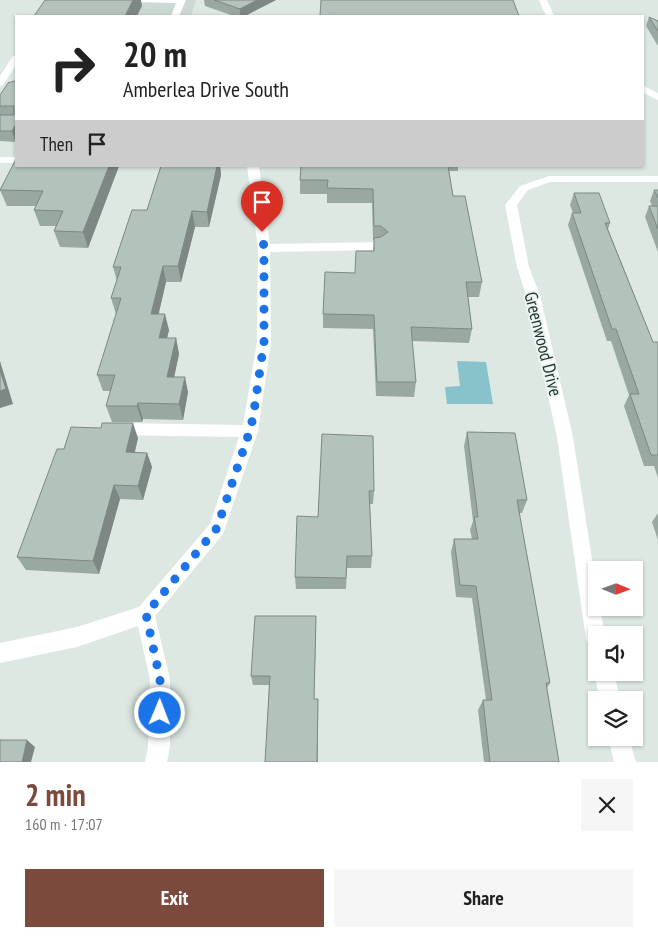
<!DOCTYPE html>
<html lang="en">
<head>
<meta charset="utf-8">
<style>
  :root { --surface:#fff; --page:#f6f6f6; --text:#222; --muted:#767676; --accent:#7c4a3c }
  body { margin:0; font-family:"PT Sans Narrow",sans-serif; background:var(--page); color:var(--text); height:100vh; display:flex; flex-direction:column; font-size:19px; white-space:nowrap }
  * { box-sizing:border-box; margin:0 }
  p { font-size:16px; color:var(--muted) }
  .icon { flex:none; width:28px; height:28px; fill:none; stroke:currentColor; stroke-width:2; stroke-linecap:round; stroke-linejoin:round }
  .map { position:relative; height:762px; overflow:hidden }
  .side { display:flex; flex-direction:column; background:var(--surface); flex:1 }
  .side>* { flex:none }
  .top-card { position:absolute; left:15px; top:15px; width:629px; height:152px; border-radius:0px; box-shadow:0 1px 4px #0004; background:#fff; color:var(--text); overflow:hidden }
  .needle { width:32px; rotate:91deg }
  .tools { position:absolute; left:588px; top:561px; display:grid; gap:10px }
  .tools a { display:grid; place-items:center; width:55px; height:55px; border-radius:0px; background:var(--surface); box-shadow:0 1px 4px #0004; font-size:25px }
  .pin { position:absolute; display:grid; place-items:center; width:42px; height:42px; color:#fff; margin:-51px -21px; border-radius:50% 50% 50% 0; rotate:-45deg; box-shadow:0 0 5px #0007 }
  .pin .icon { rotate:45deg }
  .me { position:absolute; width:55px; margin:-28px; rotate:1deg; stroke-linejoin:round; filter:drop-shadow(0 0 4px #0008) }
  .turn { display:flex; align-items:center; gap:18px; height:105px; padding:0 25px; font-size:22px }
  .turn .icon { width:65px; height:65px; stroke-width:2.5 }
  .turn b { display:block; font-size:35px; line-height:42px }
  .then { display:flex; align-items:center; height:48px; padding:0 25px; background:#0003; gap:10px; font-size:19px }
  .round { display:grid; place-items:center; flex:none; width:52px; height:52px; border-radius:0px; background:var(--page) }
  .headline { display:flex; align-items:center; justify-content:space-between; height:85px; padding:0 25px }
  h1 { font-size:30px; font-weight:600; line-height:38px; color:var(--accent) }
  .action { display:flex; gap:10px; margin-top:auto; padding:10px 25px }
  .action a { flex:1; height:58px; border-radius:0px; background:var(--accent); color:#fff; font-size:20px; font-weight:600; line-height:58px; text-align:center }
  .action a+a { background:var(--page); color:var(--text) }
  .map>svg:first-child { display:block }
</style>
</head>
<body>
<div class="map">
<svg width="658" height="762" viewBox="0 0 658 762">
  <rect width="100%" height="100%" fill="#dde8e3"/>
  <path fill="#ccd8d2" d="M58 0H196L191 16H48Z"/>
  <path fill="#88c2cb" d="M457 361 486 362 493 404H447L445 387 460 386Z"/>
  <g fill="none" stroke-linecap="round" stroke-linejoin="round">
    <path fill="#fff" fill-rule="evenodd" d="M126 0H186L179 16H171L176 3 130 2Z
      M539 0H547L554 16H546Z
      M16 55V65L3 85 0 86V76L13 56Z
      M642 85 658 93V100L642 92Z
      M0 157H16V163H0Z
      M247 166H259L270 244 379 242 385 246 379 250 270 252 271 342 258 431 223 534 155 616 170 679V747L167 762H145L148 747 150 679 138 626 77 647 0 663V643L77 627 139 607 210 524 239 437 116 435 110 433 108 429 110 425 116 423 243 425 257 342 258 248Z
      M549 176H658V182H550L528 190 517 205 529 267 540 295 573 437 596 585V608H600L605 635H596V649L589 646 586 639 557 437 526 295 517 267 505 205 520 186Z
      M596 666V672H614L620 700H600L594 672Z
      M608 738H629L636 762H614Z"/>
  </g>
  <path fill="#9aa8a2" d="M204 0H276L245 16H234L205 6Z
    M649 17 658 21V46L646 26Z
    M16 81V142L0 141V95Z
    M16 166H119L88 248 60 247 54 231 56 226H40L34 210 36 206H7L0 190Z
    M161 166H220L221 175 209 227H195L181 282H166L158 314 169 330 167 338H176L179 354 174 377 188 392 183 420 143 419 142 422H112L106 406 111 391H103L97 375 117 314H116L111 298 117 281 113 267 147 210Z
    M301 166H458V171H449L453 196 482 282 479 297H468L472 329 469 343 412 341 416 382 414 397 376 396 373 329 323 328V314L355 273 373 251 374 240H373L372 203H327V194H300V180Z
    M654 190H658V252L645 217 649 206H652L650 201Z
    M574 193 610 223 608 229 653 342H658V478L654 466H644L624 406 629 395 611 341H607L568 225 572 213H573L570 205Z
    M101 428 138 438 135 452 147 453 152 467 143 500 120 499 99 574 26 570 17 557 64 449Z
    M467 432 527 500 522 513H519L550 683 547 688 559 762H484L478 710 483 700H486L472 598 456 597 451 552 454 539H472L470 530 473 521 464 446Z
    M322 434 374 491 373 504H370L372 556 371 568H347L346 589H296L295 577 318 517Z
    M658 513V540L652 522Z
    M316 616 314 699H318V762H265L269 685H253L251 676Z"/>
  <path fill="#7d8884" d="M133 0H141L142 6 137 16H125Z
    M257 0H276L245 16H240V9Z
    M16 124V142L12 131Z
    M109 166H119L88 248 83 232Z
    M217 166H220L221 175 209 227 207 212Z
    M192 211 195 227 181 282 178 266Z
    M163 266 166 282 155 330 151 314Z
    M165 314 169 330 163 354 159 338Z
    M176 338 179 354 171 392 167 377Z
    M0 361 13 404 0 408Z
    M185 377 188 392 183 420 179 404Z
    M138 403 143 419 142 422 137 406Z
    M133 423 138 438 131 466 126 452Z
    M147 453 152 467 143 500 138 486Z
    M114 485 120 499 99 574 93 561Z
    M316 616V626L314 708V699Z
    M27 740 35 747 31 762H22Z"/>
  <path fill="#b3c3bc" stroke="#7d8884" d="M45 0H133L125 16H34Z
    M214 0H257L240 9Z
    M321 0H513L519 16H320Z
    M649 17 658 21V31Z
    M14 81H16V124L12 131H0V115H14V106H0V95L8 83Z
    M16 159V166H109L83 232 54 231 63 211 34 210 43 191 0 190Z
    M161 166H217L207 212 192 211 178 266H163L151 314H165L159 338H176L167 377H185L179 404 138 403 137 406H106L115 375H97L121 298H111L121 267H113L132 210H147Z
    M301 166H448L453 196H465L482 282H466L472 329 411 327 416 382H377L374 315 323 314 325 272 355 273 356 251H374V238L381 237 388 232 381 226H374L373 189 327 188 328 180H300Z
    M654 190H658V198Z
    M574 193H599L610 223H605L653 342H658V455H651L630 394H639L616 329H612L572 213H581Z
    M649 206H658V229Z
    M0 370 6 389 0 391Z
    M102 423H133L126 452 147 453 138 486 114 485 93 561 17 557 57 449H64L71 427 101 428Z
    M467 432 515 433 527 500H517L550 683H546L559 762H490L483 700H492L476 586 460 585 454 539H478L474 517H478Z
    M322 434 373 436 374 491H369L372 556H347L346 578 295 577 297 516 318 517Z
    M255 616H316L314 699H318L317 762H265L270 676H251Z
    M0 740H27L22 762H0Z"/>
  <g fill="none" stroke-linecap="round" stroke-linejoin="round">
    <path stroke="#1a73e8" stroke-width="9" stroke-dasharray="0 16.2" d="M160 713V679L146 614 217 528 248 436 253 418 264 342V248L262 232"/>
  </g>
  <g text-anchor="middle" stroke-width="4" stroke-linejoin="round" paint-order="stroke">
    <g font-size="18" fill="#203730" stroke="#edf5f1">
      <text transform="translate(543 344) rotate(76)" y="6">Greenwood Drive</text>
    </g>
  </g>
</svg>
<div class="tools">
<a><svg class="needle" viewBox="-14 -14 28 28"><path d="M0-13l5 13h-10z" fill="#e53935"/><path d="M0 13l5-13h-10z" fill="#767676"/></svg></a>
<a><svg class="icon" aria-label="sound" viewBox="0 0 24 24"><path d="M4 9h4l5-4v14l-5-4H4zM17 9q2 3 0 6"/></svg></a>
<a><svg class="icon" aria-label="layers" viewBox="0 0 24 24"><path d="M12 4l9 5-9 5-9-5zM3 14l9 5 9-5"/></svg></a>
</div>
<div class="pin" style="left:262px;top:232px;background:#d93025"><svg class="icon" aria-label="arrive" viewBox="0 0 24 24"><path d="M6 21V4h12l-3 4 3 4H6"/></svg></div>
<svg class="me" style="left:160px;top:713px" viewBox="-20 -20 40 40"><circle r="17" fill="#1a73e8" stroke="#fff" stroke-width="3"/><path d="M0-11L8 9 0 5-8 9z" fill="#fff"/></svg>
<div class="top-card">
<div class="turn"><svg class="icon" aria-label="right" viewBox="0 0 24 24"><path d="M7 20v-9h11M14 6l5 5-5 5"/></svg><div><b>20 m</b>Amberlea Drive South</div></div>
<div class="then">Then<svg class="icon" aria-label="arrive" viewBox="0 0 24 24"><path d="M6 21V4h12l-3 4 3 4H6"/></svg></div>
</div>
</div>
<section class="side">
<div class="headline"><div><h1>2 min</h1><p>160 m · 17:07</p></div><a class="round"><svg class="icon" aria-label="close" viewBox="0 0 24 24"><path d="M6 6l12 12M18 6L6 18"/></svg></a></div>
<div class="action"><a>Exit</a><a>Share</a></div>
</section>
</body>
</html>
